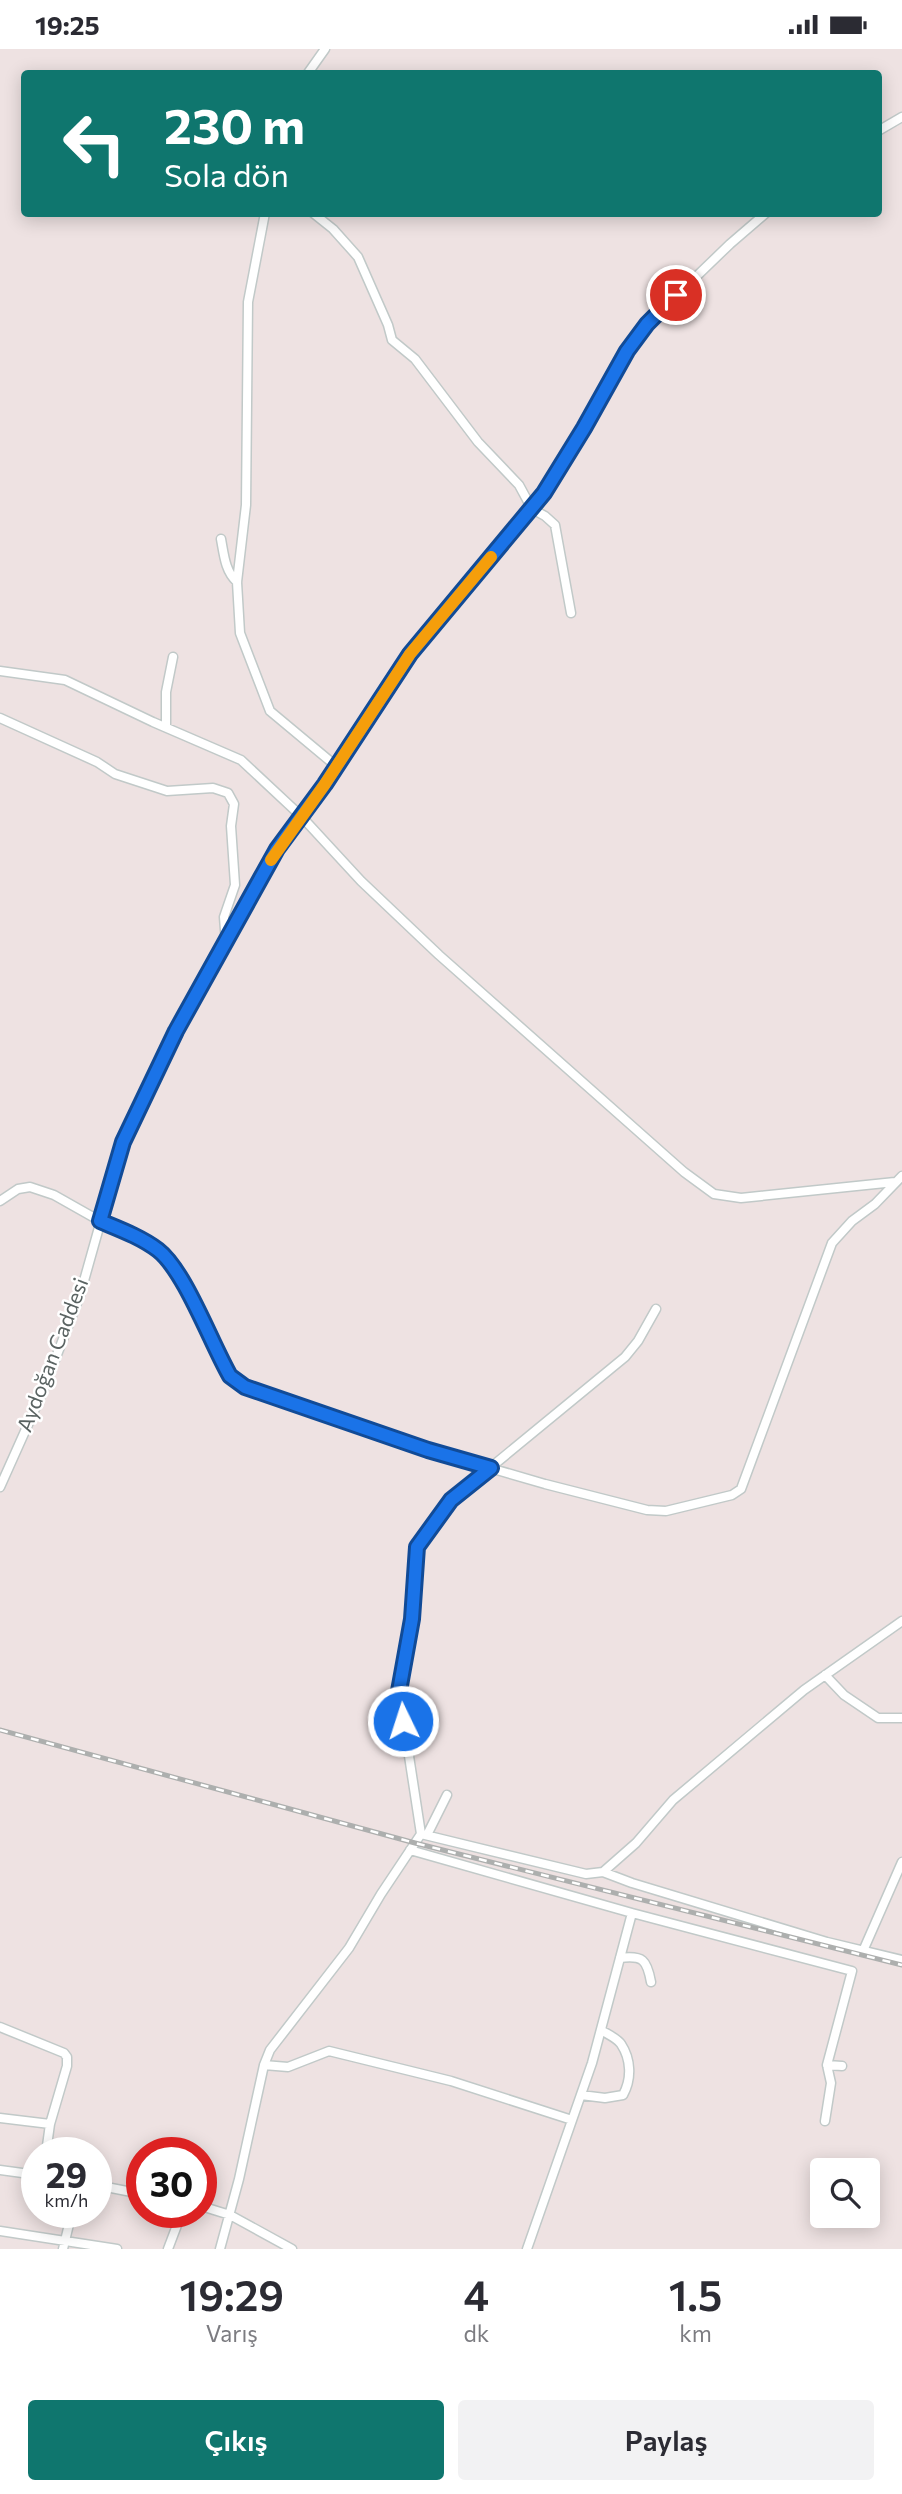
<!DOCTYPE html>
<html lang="tr">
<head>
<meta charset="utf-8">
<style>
  :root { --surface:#fff; --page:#f2f2f3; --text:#2b2b33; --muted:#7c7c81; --accent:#0f766e }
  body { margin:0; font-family:Commissioner,sans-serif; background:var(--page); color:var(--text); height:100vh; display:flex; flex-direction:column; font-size:26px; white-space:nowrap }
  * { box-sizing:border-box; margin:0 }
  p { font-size:23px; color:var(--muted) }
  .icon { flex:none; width:38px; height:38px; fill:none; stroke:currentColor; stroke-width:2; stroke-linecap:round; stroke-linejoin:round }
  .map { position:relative; height:2200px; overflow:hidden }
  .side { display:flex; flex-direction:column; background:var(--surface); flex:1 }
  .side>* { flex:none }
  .top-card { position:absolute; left:21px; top:21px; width:861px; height:147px; border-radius:7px; box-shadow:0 4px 18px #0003; background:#0f766e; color:#fff; overflow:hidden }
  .tools { position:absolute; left:810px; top:2109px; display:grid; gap:14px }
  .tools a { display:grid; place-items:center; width:70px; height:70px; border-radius:7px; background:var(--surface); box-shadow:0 4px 18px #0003; font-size:35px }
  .speed { position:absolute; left:21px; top:2088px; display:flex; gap:14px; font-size:35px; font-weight:700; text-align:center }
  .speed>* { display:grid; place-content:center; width:91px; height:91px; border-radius:50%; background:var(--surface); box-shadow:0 4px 18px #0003; line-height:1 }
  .speed small { font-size:18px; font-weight:400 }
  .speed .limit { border:10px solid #d22; background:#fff; color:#111 }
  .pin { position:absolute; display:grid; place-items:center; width:60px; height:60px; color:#fff; margin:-30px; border:4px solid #fff; border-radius:50%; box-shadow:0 2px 7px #0007 }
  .me { position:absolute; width:77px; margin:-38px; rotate:356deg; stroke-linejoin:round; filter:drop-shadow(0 0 5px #0008) }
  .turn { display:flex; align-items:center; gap:24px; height:147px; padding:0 28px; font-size:32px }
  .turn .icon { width:91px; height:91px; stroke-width:2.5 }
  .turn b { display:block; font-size:49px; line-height:60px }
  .eta { display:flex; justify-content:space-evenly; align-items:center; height:119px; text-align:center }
  .eta b { font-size:42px; font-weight:600; line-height:49px }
  .button { display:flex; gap:14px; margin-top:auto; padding:14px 28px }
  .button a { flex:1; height:80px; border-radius:7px; background:var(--accent); color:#fff; font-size:28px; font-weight:600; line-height:80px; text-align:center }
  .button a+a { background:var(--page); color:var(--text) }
  .status { display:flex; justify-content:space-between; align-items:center; height:49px; padding:0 35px; background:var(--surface); direction:ltr }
  .status svg { height:19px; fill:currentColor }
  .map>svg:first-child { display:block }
</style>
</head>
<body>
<div class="status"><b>19:25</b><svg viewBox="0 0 49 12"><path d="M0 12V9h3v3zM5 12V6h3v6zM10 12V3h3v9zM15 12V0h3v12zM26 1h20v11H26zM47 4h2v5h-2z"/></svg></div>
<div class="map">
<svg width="902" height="2200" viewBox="0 0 902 2200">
  <rect width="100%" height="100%" fill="#eee2e2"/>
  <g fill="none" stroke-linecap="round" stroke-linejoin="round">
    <g stroke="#c1c9c8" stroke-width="11">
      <path id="minor" d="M308 24 325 0
        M878 82 902 68
        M265 164 248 253 246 456 237 533 240 584 270 662 336 717
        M313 164 333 180 358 208 388 276 392 291 415 310 478 393 519 436 532 460 545 467 555 476 571 564
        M221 490C224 506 225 522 237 533
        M0 622 65 631 153 673 241 711 301 767 361 832 439 906 684 1123 714 1145 741 1149 895 1133
        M0 669 97 713 115 725 167 742 213 739 228 744 234 755 231 777 235 836 224 868 226 894
        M166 678V643L173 608
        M0 1152 18 1140 30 1138 54 1146 100 1172 130 1185 159 1201 176 1222 230 1327 245 1338 428 1401 545 1435 647 1461 666 1462 732 1446 741 1440 832 1194 852 1172 875 1155 902 1127
        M0 1438 43 1342 80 1246 123 1093 176 983 277 800 325 735 410 605 544 444 584 379 627 302 647 275 730 195 766 164
        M825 1626 844 1646 878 1669H902
        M421 1785 399 1642 412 1570 417 1498 451 1451 625 1308 638 1292 656 1260
        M427 1786 447 1746
        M410 1801 632 1864
        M603 1823 632 1834 827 1893 902 1911
        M863 1902 902 1813
        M620 1909C643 1906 647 1911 651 1933
        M0 1978 64 2004 67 2008V2017L50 2075 46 2104
        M264 2016 288 2018 329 2002 451 2032 572 2071
        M827 2016 842 2017
        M581 2046 605 2049 623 2046C632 2030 631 2010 621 1995 617 1989 607 1985 601 1981
        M0 2069 50 2075
        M0 2121 37 2126
        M96 2136 142 2145
        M201 2157 230 2166 292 2200
        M0 2182 117 2200
        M63 2200 72 2163
        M168 2200 182 2163
        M220 2200 239 2130 264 2016 270 2001 349 1899 381 1845 421 1785 586 1825 603 1823 636 1794 673 1751 804 1641 902 1572
        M527 2200 592 2014 632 1864 852 1922 827 2016 831 2034 825 2072"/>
    </g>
    <use href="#minor" stroke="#fff" stroke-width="8"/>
    <g stroke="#adafae" stroke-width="5">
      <path id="rail" d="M0 1681 415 1794 902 1916"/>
    </g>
    <use href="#rail" stroke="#fff" stroke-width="2.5" stroke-dasharray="8" stroke-linecap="butt"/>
  </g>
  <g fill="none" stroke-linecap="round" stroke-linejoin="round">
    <g stroke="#114b97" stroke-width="18">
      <path id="route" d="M403 1672 399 1642 412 1570 417 1498 451 1451 491 1419 428 1401 245 1338 230 1327C211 1294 185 1222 158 1201 141 1188 119 1180 100 1172L123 1093 176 982 277 800 325 735 410 605 544 444 584 379 627 302 647 275 676 246"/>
    </g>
    <use href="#route" stroke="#1a73e8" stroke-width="12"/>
    <path stroke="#f59e0b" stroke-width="12" d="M271 811 325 735 410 605 491 508"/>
  </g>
  <g text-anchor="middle" stroke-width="5" stroke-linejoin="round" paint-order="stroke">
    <g font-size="21" fill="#5a6362" stroke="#fff">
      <text transform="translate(53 1306) rotate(-69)" y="7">Aydoğan Caddesi</text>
    </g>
  </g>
</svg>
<div class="tools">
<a><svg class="icon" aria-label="search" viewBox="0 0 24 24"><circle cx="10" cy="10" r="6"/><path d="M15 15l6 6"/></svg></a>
</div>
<div class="speed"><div>29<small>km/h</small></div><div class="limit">30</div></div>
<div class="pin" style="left:676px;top:246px;background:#d93025"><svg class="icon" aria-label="arrive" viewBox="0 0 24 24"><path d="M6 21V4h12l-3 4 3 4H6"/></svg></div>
<svg class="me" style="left:403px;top:1672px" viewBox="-20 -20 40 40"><circle r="17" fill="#1a73e8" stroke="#fff" stroke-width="3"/><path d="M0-11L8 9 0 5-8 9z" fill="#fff"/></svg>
<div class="top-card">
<div class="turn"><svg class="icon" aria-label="left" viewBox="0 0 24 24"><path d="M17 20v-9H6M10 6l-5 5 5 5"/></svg><div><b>230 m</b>Sola dön</div></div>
</div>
</div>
<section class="side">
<div class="eta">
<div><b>19:29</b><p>Varış</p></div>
<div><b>4</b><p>dk</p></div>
<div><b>1.5</b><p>km</p></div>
</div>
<div class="button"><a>Çıkış</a><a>Paylaş</a></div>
</section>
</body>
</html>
